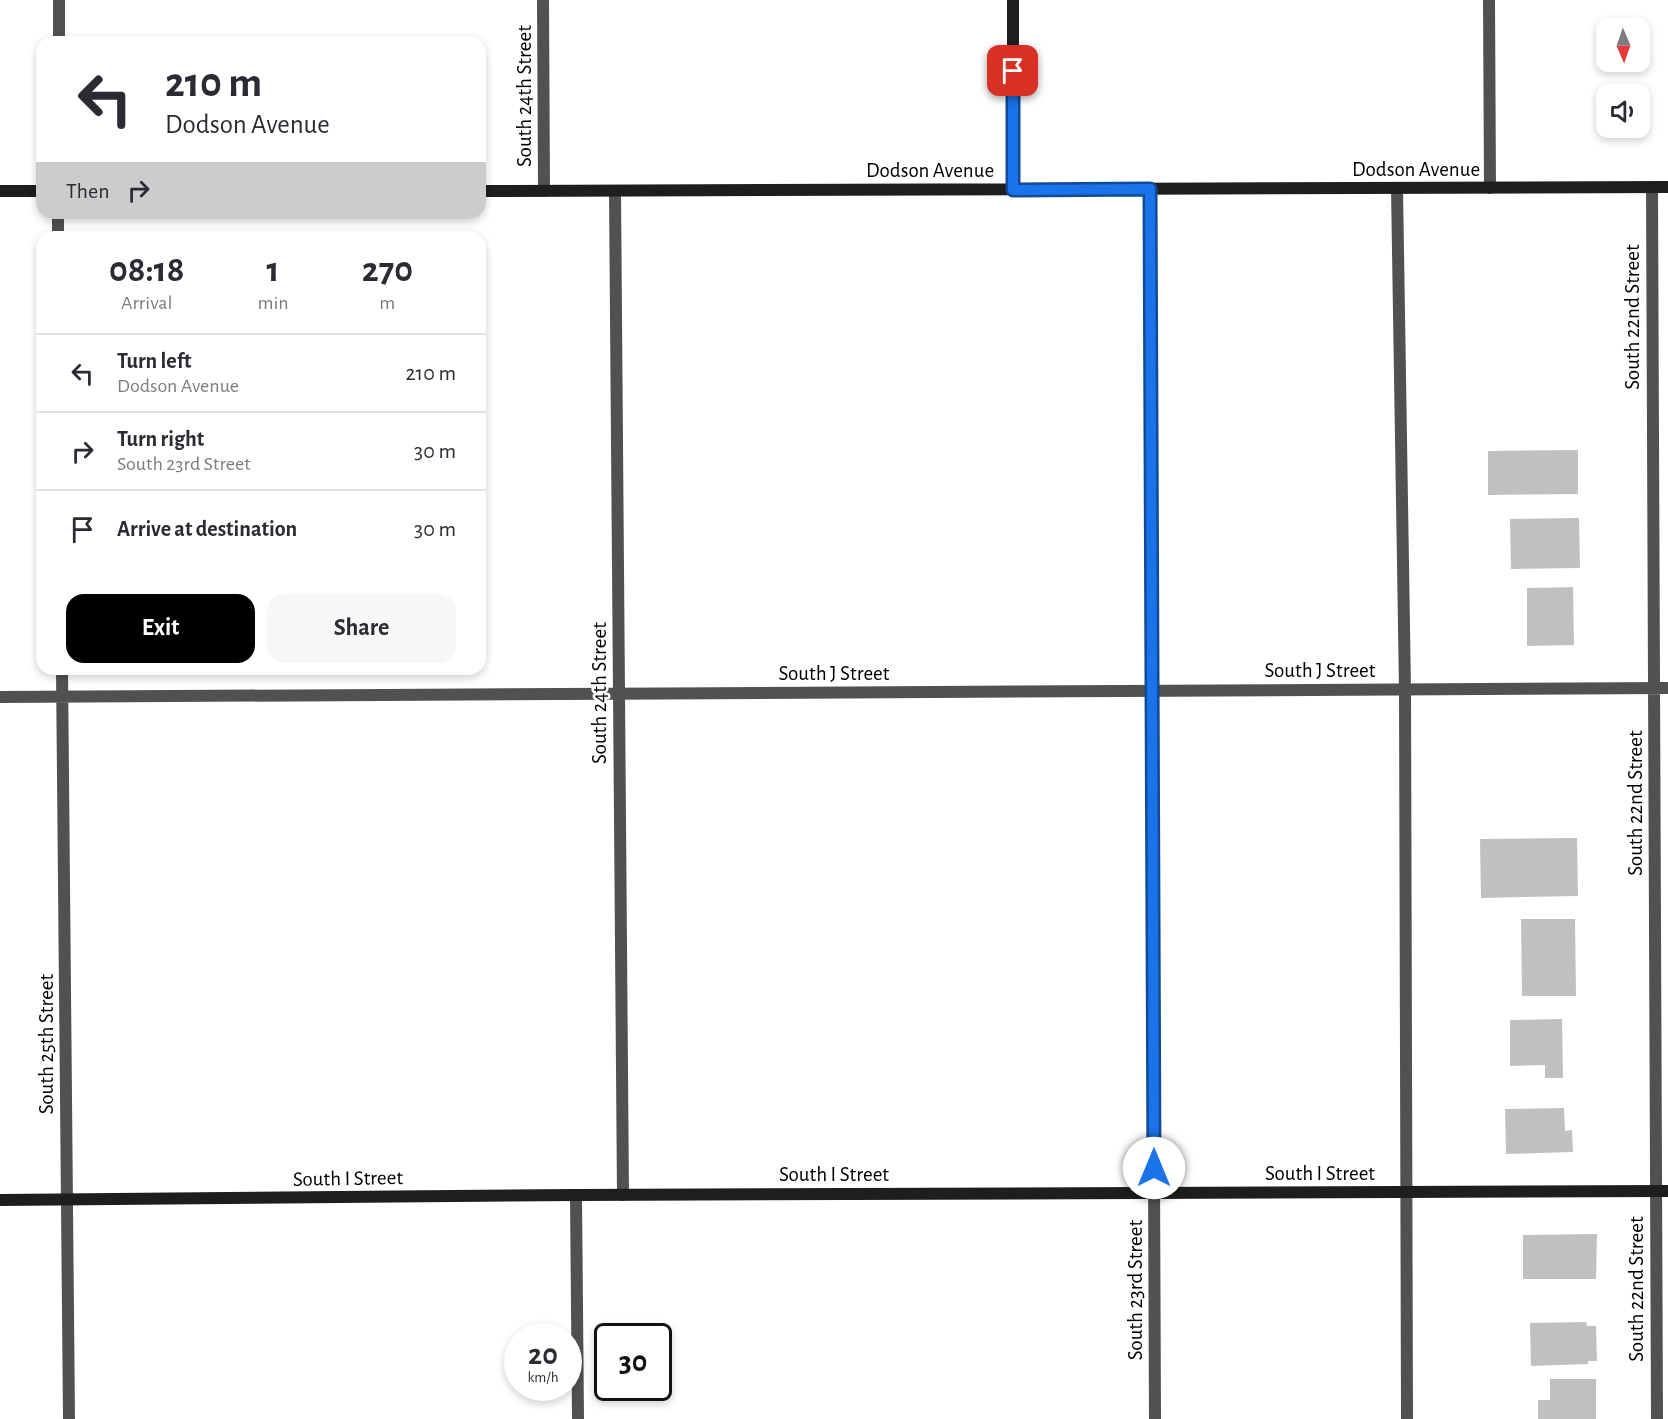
<!DOCTYPE html>
<html lang="en">
<head>
<meta charset="utf-8">
<style>
  :root { --surface:#fff; --page:#f7f7f7; --text:#2b2b33; --muted:#7c7c81; --line:#e1e1e2; --accent:#000 }
  body { margin:0; font-family:"Alegreya Sans",sans-serif; background:var(--page); color:var(--text); height:100vh; display:flex; flex-direction:column; font-size:22px; white-space:nowrap }
  * { box-sizing:border-box; margin:0 }
  p { font-size:20px; color:var(--muted) }
  .icon { flex:none; width:33px; height:33px; fill:none; stroke:currentColor; stroke-width:2; stroke-linecap:round; stroke-linejoin:round }
  .map { position:relative; flex:1; overflow:hidden }
  .sheet { position:absolute; left:36px; top:231px; width:450px; height:444px; display:flex; flex-direction:column; background:var(--surface); border-radius:18px; box-shadow:0 3px 9px #0003 }
  .sheet>* { flex:none }
  .banner { position:absolute; left:36px; top:36px; width:450px; height:183px; border-radius:18px; box-shadow:0 3px 9px #0003; background:#fff; color:var(--text); overflow:hidden }
  .needle { width:39px; rotate:178deg }
  .tools { position:absolute; left:1596px; top:18px; display:grid; gap:12px }
  .tools a { display:grid; place-items:center; width:54px; height:54px; border-radius:12px; background:var(--surface); box-shadow:0 3px 9px #0003; font-size:30px }
  .speed { position:absolute; left:504px; top:1323px; display:flex; gap:12px; font-size:30px; font-weight:700; text-align:center }
  .speed>* { display:grid; place-content:center; width:78px; height:78px; border-radius:50%; background:var(--surface); box-shadow:0 3px 9px #0003; line-height:1 }
  .speed small { font-size:15px; font-weight:400 }
  .speed .limit { border:3px solid #111; border-radius:9px; background:#fff; color:#111 }
  .pin { position:absolute; display:grid; place-items:center; width:51px; height:51px; color:#fff; margin:-26px; border-radius:12px; box-shadow:0 3px 9px #0006 }
  .me { position:absolute; width:66px; margin:-33px; rotate:0deg; stroke-linejoin:round; filter:drop-shadow(0 0 4px #0008) }
  .turn { display:flex; align-items:center; gap:21px; height:126px; padding:0 30px; font-size:27px }
  .turn .icon { width:78px; height:78px; stroke-width:2.5 }
  .turn b { display:block; font-size:42px; line-height:51px }
  .then { display:flex; align-items:center; height:57px; padding:0 30px; background:#0003; gap:12px; font-size:22px }
  .eta { display:flex; justify-content:space-evenly; align-items:center; height:102px; text-align:center }
  .eta b { font-size:36px; font-weight:600; line-height:42px }
  .cta { display:flex; gap:12px; margin-top:auto; padding:12px 30px }
  .cta a { flex:1; height:69px; border-radius:18px; background:var(--accent); color:#fff; font-size:24px; font-weight:600; line-height:69px; text-align:center }
  .cta a+a { background:var(--page); color:var(--text) }
  ul { padding:0; list-style:none }
  li { display:flex; align-items:center; gap:18px; height:78px; padding:0 30px; border-top:2px solid var(--line) }
  li div { flex:1 }
  li b { display:block; font-size:22px }
  li em { font-style:normal }
  .map>svg:first-child { display:block }
</style>
</head>
<body>
<div class="map">
<svg width="1668" height="1419" viewBox="0 0 1668 1419">
  <rect width="100%" height="100%" fill="#fff"/>
  <path fill="#c0c0c0" d="M1578 450V494L1488 495V451Z
    M1579 518 1580 568 1511 569 1510 519Z
    M1573 587 1574 645 1527 646V588Z
    M1577 838 1578 896 1481 898 1480 839Z
    M1521 919H1575L1576 996H1522Z
    M1562 1019 1563 1078H1545V1065L1510 1066V1020Z
    M1564 1108 1565 1131 1572 1130 1573 1152 1506 1154 1505 1109Z
    M1597 1234 1596 1279H1523V1235Z
    M1586 1322 1587 1326H1596L1597 1361H1588V1364L1531 1366 1530 1323Z
    M1550 1379H1596V1419H1538V1400H1550Z"/>
  <g fill="none" stroke-linecap="round" stroke-linejoin="round">
    <path stroke="#515151" stroke-width="12" d="M1397 188 1405 689 1407 1419"/>
    <path stroke="#515151" stroke-width="12" d="M543 0 544 191
      M1489 0 1490 188
      M59 42V0
      M1652 187 1657 1419
      M1150 189 1155 1419
      M615 191 623 1195
      M58 213V237
      M62 669 69 1419
      M0 697 1668 688
      M576 1195 578 1419"/>
    <path stroke="#1e1e1e" stroke-width="12" d="M1013 0V190
      M0 191H42
      M480 191 1668 187
      M0 1200 576 1195 1668 1191"/>
  </g>
  <g fill="none" stroke-linecap="round" stroke-linejoin="round">
    <g stroke="#114b97" stroke-width="15">
      <path id="route" d="M1013 71V190L1150 189 1154 1168"/>
    </g>
    <use href="#route" stroke="#1a73e8" stroke-width="10"/>
  </g>
  <g text-anchor="middle" stroke-width="5" stroke-linejoin="round" paint-order="stroke">
    <g font-size="21" fill="#000" stroke="#fff">
      <text transform="translate(524 96) rotate(-90)" y="7">South 24th Street</text>
      <text x="1416" y="176">Dodson Avenue</text>
      <text x="930" y="177">Dodson Avenue</text>
      <text transform="translate(1632 317) rotate(-90)" y="7">South 22nd Street</text>
      <text x="1320" y="677">South J Street</text>
      <text x="834" y="680">South J Street</text>
      <text transform="translate(599 693) rotate(-90)" y="7">South 24th Street</text>
      <text transform="translate(1635 803) rotate(-90)" y="7">South 22nd Street</text>
      <text transform="translate(46 1044) rotate(-90)" y="7">South 25th Street</text>
      <text x="1320" y="1180">South I Street</text>
      <text x="834" y="1181">South I Street</text>
      <text transform="translate(348 1178) rotate(-1)" y="7">South I Street</text>
      <text transform="translate(1636 1289) rotate(-90)" y="7">South 22nd Street</text>
      <text transform="translate(1135 1290) rotate(-90)" y="7">South 23rd Street</text>
    </g>
  </g>
</svg>
<div class="tools">
<a><svg class="needle" viewBox="-14 -14 28 28"><path d="M0-13l5 13h-10z" fill="#e53935"/><path d="M0 13l5-13h-10z" fill="#7c7c81"/></svg></a>
<a><svg class="icon" aria-label="sound" viewBox="0 0 24 24"><path d="M4 9h4l5-4v14l-5-4H4zM17 9q2 3 0 6"/></svg></a>
</div>
<div class="speed"><div>20<small>km/h</small></div><div class="limit">30</div></div>
<div class="pin" style="left:1013px;top:71px;background:#d93025"><svg class="icon" aria-label="arrive" viewBox="0 0 24 24"><path d="M6 21V4h12l-3 4 3 4H6"/></svg></div>
<svg class="me" style="left:1154px;top:1168px" viewBox="-20 -20 40 40"><circle r="19" fill="#fff"/><path d="M0-13L10 11 0 6-10 11z" fill="#1a73e8"/></svg>
<div class="banner">
<div class="turn"><svg class="icon" aria-label="left" viewBox="0 0 24 24"><path d="M17 20v-9H6M10 6l-5 5 5 5"/></svg><div><b>210 m</b>Dodson Avenue</div></div>
<div class="then">Then<svg class="icon" aria-label="right" viewBox="0 0 24 24"><path d="M7 20v-9h11M14 6l5 5-5 5"/></svg></div>
</div>
<section class="sheet">
<div class="eta">
<div><b>08:18</b><p>Arrival</p></div>
<div><b>1</b><p>min</p></div>
<div><b>270</b><p>m</p></div>
</div>
<ul>
<li><svg class="icon" aria-label="left" viewBox="0 0 24 24"><path d="M17 20v-9H6M10 6l-5 5 5 5"/></svg><div><b>Turn left</b><p>Dodson Avenue</p></div><em>210 m</em></li>
<li><svg class="icon" aria-label="right" viewBox="0 0 24 24"><path d="M7 20v-9h11M14 6l5 5-5 5"/></svg><div><b>Turn right</b><p>South 23rd Street</p></div><em>30 m</em></li>
<li><svg class="icon" aria-label="arrive" viewBox="0 0 24 24"><path d="M6 21V4h12l-3 4 3 4H6"/></svg><div><b>Arrive at destination</b></div><em>30 m</em></li>
</ul>
<div class="cta"><a>Exit</a><a>Share</a></div>
</section>
</div>
</body>
</html>
